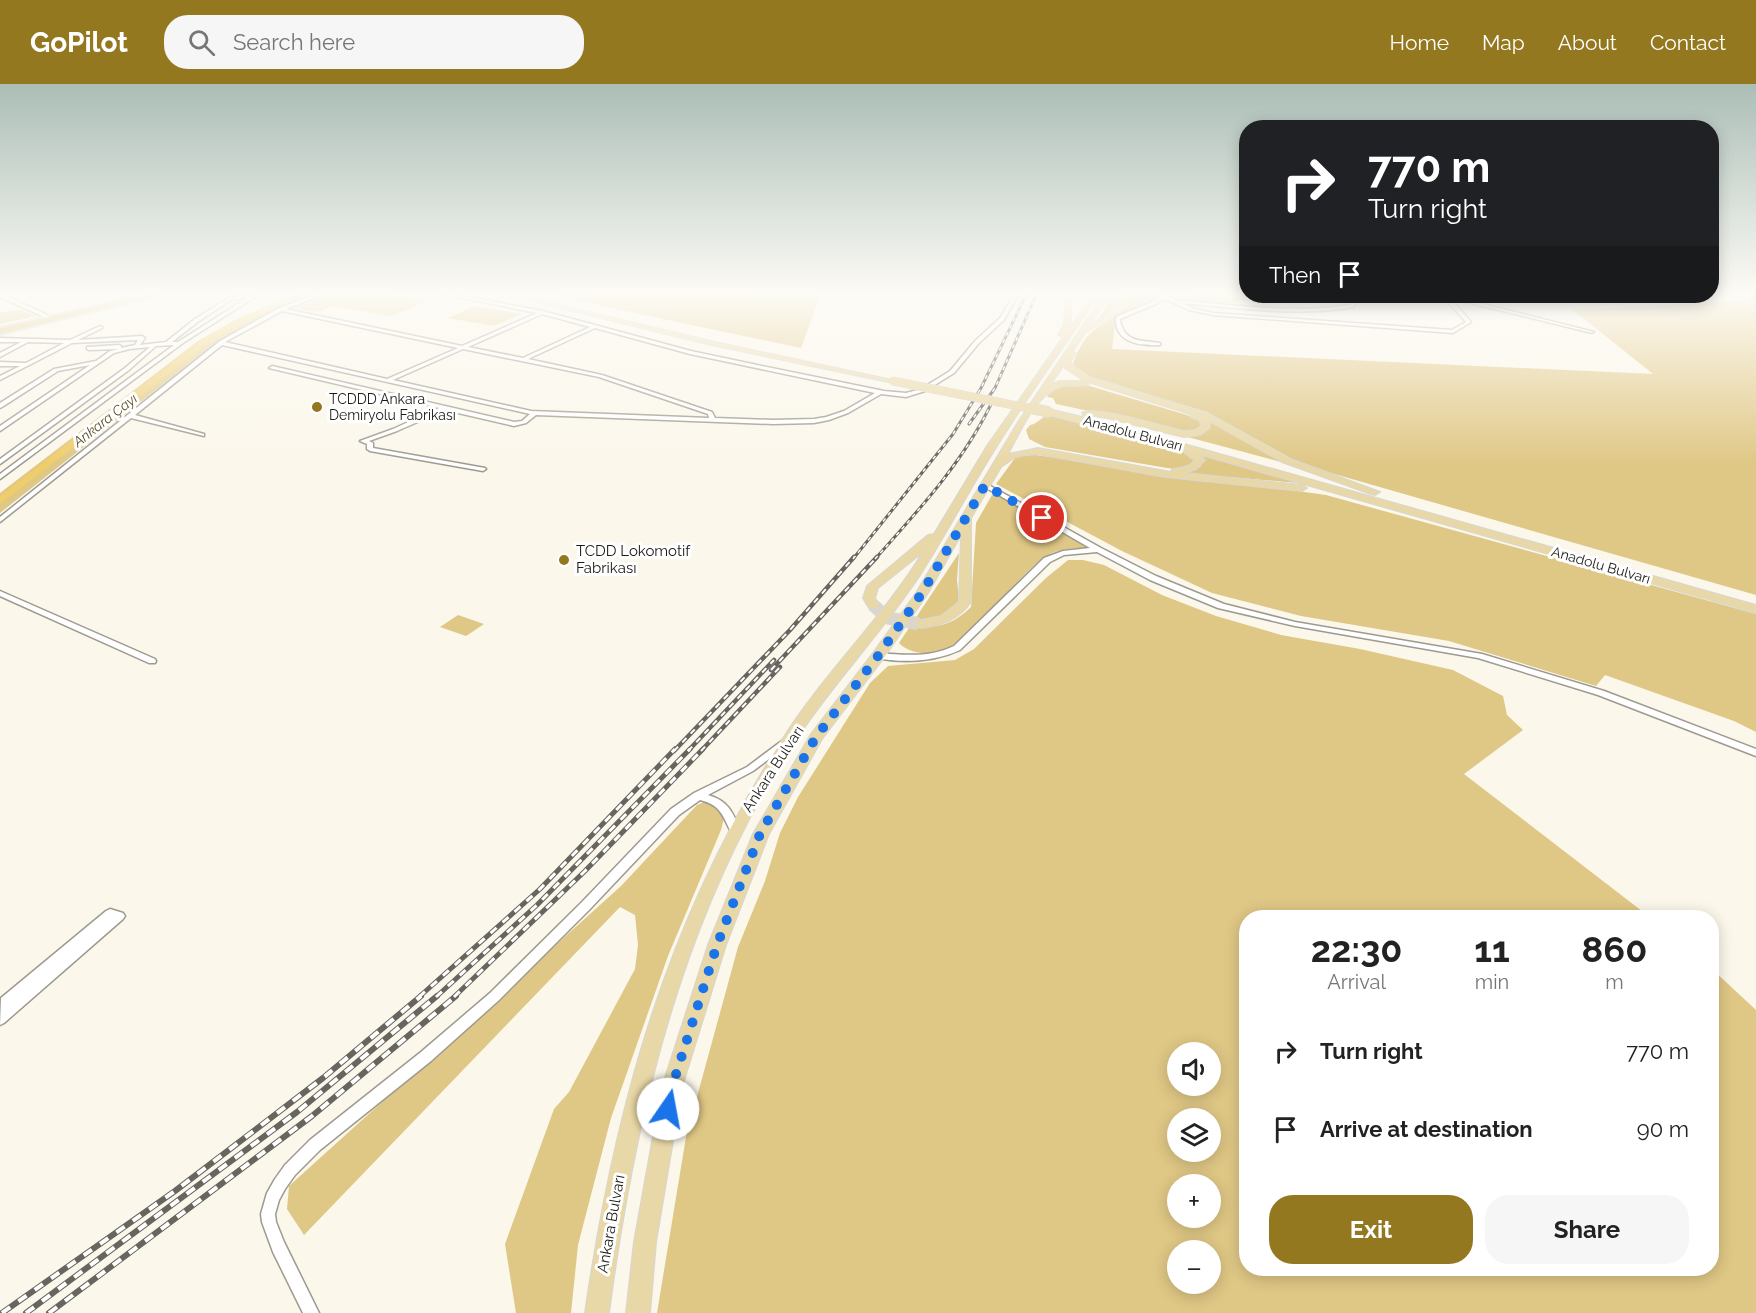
<!DOCTYPE html>
<html lang="en">
<head>
<meta charset="utf-8">
<style>
  :root { --surface:#fff; --page:#f6f6f6; --text:#222; --muted:#767676; --accent:#947820 }
  body { margin:0; font-family:Raleway,sans-serif; background:var(--page); color:var(--text); height:100vh; display:flex; flex-direction:column; font-size:22px; white-space:nowrap }
  * { box-sizing:border-box; margin:0 }
  p { font-size:20px; color:var(--muted) }
  .icon { flex:none; width:33px; height:33px; fill:none; stroke:currentColor; stroke-width:2; stroke-linecap:round; stroke-linejoin:round }
  .map { position:relative; flex:1; overflow:hidden }
  .details { position:absolute; left:1239px; top:826px; width:480px; height:366px; display:flex; flex-direction:column; background:var(--surface); border-radius:24px; box-shadow:0 3px 15px #0003 }
  .details>* { flex:none }
  .hud { position:absolute; left:1239px; top:36px; width:480px; height:183px; border-radius:24px; box-shadow:0 3px 15px #0003; background:#202124; color:#fff; overflow:hidden }
  .controls { position:absolute; left:1167px; top:958px; display:grid; gap:12px }
  .controls a { display:grid; place-items:center; width:54px; height:54px; border-radius:50%; background:var(--surface); box-shadow:0 3px 15px #0003; font-size:30px }
  .pin { position:absolute; display:grid; place-items:center; width:51px; height:51px; color:#fff; margin:-26px; border:3px solid #fff; border-radius:50%; box-shadow:0 2px 6px #0007 }
  .me { position:absolute; width:66px; margin:-33px; rotate:12deg; stroke-linejoin:round; filter:drop-shadow(0 0 4px #0008) }
  .turn { display:flex; align-items:center; gap:21px; height:126px; padding:0 30px; font-size:27px }
  .turn .icon { width:78px; height:78px; stroke-width:2.5 }
  .turn b { display:block; font-size:42px; line-height:51px }
  .then { display:flex; align-items:center; height:57px; padding:0 30px; background:#0003; gap:12px; font-size:22px }
  .eta { display:flex; justify-content:space-evenly; align-items:center; height:102px; text-align:center }
  .eta b { font-size:36px; font-weight:700; line-height:42px }
  .action { display:flex; gap:12px; margin-top:auto; padding:12px 30px }
  .action a { flex:1; height:69px; border-radius:24px; background:var(--accent); color:#fff; font-size:24px; font-weight:700; line-height:69px; text-align:center }
  .action a+a { background:var(--page); color:var(--text) }
  ul { padding:0; list-style:none }
  li { display:flex; align-items:center; gap:18px; height:78px; padding:0 30px }
  li div { flex:1 }
  li b { display:block; font-size:22px }
  li em { font-style:normal }
  header { display:flex; align-items:center; gap:36px; box-sizing:border-box; height:84px; padding:0 30px; background:var(--accent); color:#fff }
  header strong { font-size:28px }
  nav { display:flex; gap:33px; margin-inline-start:auto; font-size:21px }
  .search { width:420px; height:54px; background:var(--page); display:flex; align-items:center; gap:15px; box-sizing:border-box; padding:0 21px; border-radius:24px; color:var(--muted); font-size:22px }
  .map>svg:first-child { display:block }
</style>
</head>
<body>
<header>
<strong>GoPilot</strong>
<div class="search"><svg class="icon" aria-label="search" viewBox="0 0 24 24"><circle cx="10" cy="10" r="6"/><path d="M15 15l6 6"/></svg>Search here</div>
<nav><a>Home</a><a>Map</a><a>About</a><a>Contact</a></nav>
</header>
<div class="map">
<svg width="1756" height="1229" viewBox="0 0 1756 1229">
  <rect width="100%" height="100%" fill="#fbf7eb"/>
  <path fill="#dfc785" fill-rule="evenodd" d="M301 209H320L266 230 218 257 0 429V409L198 257 237 235Z
    M334 209H377L428 217 391 232 333 222 318 228 294 224Z
    M552 209H821L801 264 592 220Z
    M1114 209H1161L1145 220 1116 233 1112 265 1653 290 1573 226 1743 217 1756 209V511L1303 381 1207 328 1089 293 1078 287 1073 280C1086 243 1099 245 1126 223V215L1118 211 1116 212 1122 220 1098 236Z
    M1192 209H1246L1247 212C1229 226 1199 221 1178 215L1190 213Z
    M475 222 522 230 494 242 447 234Z
    M21 226 36 232 0 240V228Z
    M1083 300 1187 331 1198 336 1202 340 1196 346 1187 348 1056 320 1053 314 1047 313C1055 298 1069 301 1083 300Z
    M1048 330 1180 365 1194 376 1191 380 1176 385 1167 384 1045 363 1029 355 1026 346 1030 341 1034 340Z
    M1198 331 1265 369 1296 382 1184 352 1204 349 1210 344 1209 338Z
    M1029 370 1326 411 1756 530V648L1734 637 1605 591 1596 602 1449 557 1301 532 1212 509 1122 467 996 400 1015 374Z
    M1205 372 1298 399 1181 389 1200 383 1204 377 1202 373Z
    M992 411 1001 412 1089 464C1074 464 1058 464 1045 473 1013 495 974 555 942 567 929 572 908 569 899 559L959 469 957 496 959 515 955 524 923 543C946 542 955 538 971 523L976 439Z
    M1068 476H1083L1104 481 1162 511 1216 532 1281 551 1360 565 1453 586 1503 612 1507 631 1523 646 1464 690 1651 834H1246V1185H1712V885L1756 926V1229H657L686 1053 738 863 765 797 780 749 798 713 870 599 888 582 955 576 974 565 1046 494ZM1178 969H1210V1002H1178ZM1178 1035H1210V1068H1178ZM1178 1101H1210V1134H1178ZM1178 1167H1210V1200H1178Z
    M458 531 484 540 466 552 440 543Z
    M707 717 715 719 724 734 721 746 668 872 611 1034 578 1161 571 1229H516L505 1160 554 1025 569 1008 635 885 638 861 635 831 620 823 304 1151 287 1125 289 1102 621 802 697 721Z"/>
  <g fill="none" stroke-linecap="round" stroke-linejoin="round">
    <path fill="#efcd6a" fill-rule="evenodd" d="M301 209H312L253 234 213 256 0 420V412L207 252 247 230Z"/>
    <path stroke="#dad6cb" stroke-width="8" stroke-dasharray="8 4" stroke-linecap="butt" d="M1105 209 1116 212"/>
    <path stroke="#dad6cb" stroke-width="13" stroke-dasharray="13 6" stroke-linecap="butt" d="M873 521 888 534 920 540"/>
    <g stroke="#9e9a8f" stroke-width="3">
      <path id="street" d="M256 209H261L183 259 0 395V390L174 261 156 262 129 286 0 380V375L125 284 150 263 130 265 114 269 0 347V342L90 281 58 287 2 323 0 324V319L54 285 96 277 110 267 119 265 89 266 87 265V263L119 261 121 262V264L135 261 138 256 72 259 0 296V292L20 282H0V278L26 279 64 259 28 258 0 273V269L21 258H0V254L70 256 100 242 102 243V244L78 256 142 252 145 254 140 261 166 258 195 235 230 213 247 212 249 213ZM247 214 178 258H172L199 237 233 215Z
        M320 209H326L286 225 462 262 537 229 438 209H447L543 227 691 267 757 281 884 307 906 309 921 305 950 287 975 257 1000 234 1015 209H1019L1004 236 979 259 954 289 925 307 906 313 881 310 848 329 829 336 814 339 773 340 536 331 526 339 514 342 445 326 397 347 369 357 373 359V364L485 384 486 385 483 387 370 367 367 365V360L360 357 393 345 439 324 269 284 272 282 514 338 522 337 530 330 222 261 135 331 204 350V352L131 334 0 438V433L220 257 279 224ZM282 227 458 264 387 295 225 258ZM542 230 590 243 523 274 468 263ZM595 244 690 270 875 309 844 327 826 333 814 335 773 336 715 334 712 328 602 291 528 275ZM463 265 599 293 708 330 709 334 531 327 393 296Z
        M1166 209 1169 210 1167 212 1180 218 1182 217C1237 221 1295 230 1350 221L1354 212H1358L1354 223C1301 233 1236 224 1182 219L1192 224 1213 229 1452 246 1466 238 1446 216 1445 212H1452L1594 248 1592 249 1450 214 1471 238 1453 249 1213 231 1189 226 1164 215 1158 219 1120 235C1123 259 1141 256 1160 259V261C1140 262 1114 259 1116 233L1154 217Z
        M985 399 1101 464 1156 492 1224 520 1295 538 1482 570 1604 607 1756 665V672L1598 611 1478 574 1295 542 1218 524 1150 496 1097 468 1064 471 1050 478 960 566C934 578 903 579 875 574L874 572 875 570 878 569C904 571 930 574 954 562L1044 474 1063 467 1090 464 983 402 982 401Z
        M0 507 155 575 156 577 155 579H149L0 512Z
        M786 655 791 658 789 660 753 687 708 711C728 717 732 727 740 745L739 748H731C722 730 720 721 700 716L679 731 590 825 498 917 431 977 320 1066 295 1091 285 1105 279 1116 275 1130 276 1138 284 1158 319 1229H303L273 1168 262 1138 261 1130 267 1109 275 1095 285 1081 310 1056 421 968 490 909 582 818 671 725 694 709 747 683 783 656Z
        M110 825 123 829 125 832 123 835 4 939 0 941 1 914 106 827Z"/>
    </g>
    <g stroke="#9e9a8f" stroke-width="3">
      <path id="secondary" d="M0 209 50 232 51 233 46 234 0 213Z"/>
    </g>
    <g stroke="#d6d6d5" stroke-width="2">
      <path id="primary" d="M498 209H509L711 257 897 297 893 299 711 261Z
        M1074 209H1083L1071 215V242L1094 209H1100C1066 260 1029 310 997 362 970 404 947 449 920 491 882 549 833 599 795 657 683 828 635 1029 609 1229H585C615 1021 667 835 782 656 824 589 882 535 923 468L878 504 875 514 879 521 877 524H869L863 514 867 502 928 451 934 450 987 362 1063 253 1058 251 1064 240 1065 214Z
        M1105 209H1111L1090 241 1120 222V219L1114 213V211H1118L1126 217V223L1085 249 1073 267 1076 269 1071 277 1072 281 1090 293 1209 330 1288 374 1380 408 1375 411 1371 410 1282 378 1209 337 1210 343 1200 351 1184 353 1107 334 1083 331 1082 329C1094 321 1166 343 1184 347L1195 346 1201 342 1200 337 1191 333 1190 330 1091 299C1082 305 1069 299 1059 303 1034 313 1021 347 1008 370L1038 364 1171 388 1172 385 1186 383 1195 377 1185 369 1184 366 1046 330V326L1049 325 1124 343 1756 521V529L1198 370 1205 376 1196 385 1185 389 1302 401 1307 404 1302 407 1165 393 1038 370 1017 372 1001 383 971 434V518C958 536 941 542 920 544L914 540 916 537 941 532 959 518 961 451 928 509 883 575 822 655 769 750 726 861 682 1003 656 1158 650 1229H626L634 1158 662 1003 708 861 753 750 811 650 873 569 916 509 1018 338ZM1064 281 1065 284 1084 297H1060L1051 300Z"/>
    </g>
    <g stroke="#d6d6d5" stroke-width="4">
      <path id="highway" d="M153 209H167L0 250V244Z"/>
    </g>
    <use href="#street" fill="#fff" fill-rule="evenodd"/>
    <use href="#secondary" fill="#fff" fill-rule="evenodd"/>
    <use href="#primary" fill="#e9d8a7" fill-rule="evenodd"/>
    <use href="#highway" fill="#dbbe6d" fill-rule="evenodd"/>
    <g stroke="#67655e" stroke-width="3">
      <path id="rail-far3" d="M969 340 995 304 1037 209
        M853 475 953 350 981 304 1027 209
        M875 475C919 426 965 376 993 316"/>
    </g>
    <g stroke="#67655e" stroke-width="4.5">
      <path id="rail-far2" d="M771 586 877 473
        M674 667 790 546 854 473
        M688 667 774 576
        M701 667 780 583"/>
    </g>
    <g stroke="#67655e" stroke-width="5">
      <path id="rail-far1" d="M419 913 540 805 675 665
        M436 913 537 821 690 665
        M454 913 585 787 703 665"/>
    </g>
    <g stroke="#67655e" stroke-width="6">
      <path id="rail" d="M2 1229 175 1107 323 994 421 912
        M26 1229 297 1028 437 912
        M49 1229 312 1032 456 912"/>
    </g>
    <use href="#rail-far3" stroke="#fff" stroke-width="1.5" stroke-dasharray="4" stroke-linecap="butt"/>
    <use href="#rail-far2" stroke="#fff" stroke-width="2" stroke-dasharray="6" stroke-linecap="butt"/>
    <use href="#rail-far1" stroke="#fff" stroke-width="3" stroke-dasharray="8" stroke-linecap="butt"/>
    <use href="#rail" stroke="#fff" stroke-width="4" stroke-dasharray="10" stroke-linecap="butt"/>
    <g stroke="#d6d6d5" stroke-width="9" stroke-linecap="butt">
      <path id="primary-bridge-far1" d="M893 297 1038 326"/>
    </g>
    <g stroke="#d6d6d5" stroke-width="12" stroke-linecap="butt">
      <path id="primary-bridge" d="M1030 324 1049 328"/>
    </g>
    <use href="#primary-bridge-far1" stroke="#e9d8a7" stroke-width="8"/>
    <use href="#primary-bridge" stroke="#e9d8a7" stroke-width="10"/>
  </g>
  <linearGradient id="sky" x2="0" y2="1"><stop stop-color="#abbeb6"/><stop offset="0.55" stop-color="#fdfbf6"/><stop offset="1" stop-color="#fdfbf6" stop-opacity="0"/></linearGradient>
  <rect width="1756" height="381" fill="url(#sky)"/>
  <g fill="none" stroke-linecap="round" stroke-linejoin="round">
    <path stroke="#1a73e8" stroke-width="10" stroke-dasharray="0 18" d="M668 1025 672 1003 717 861 760 750 816 653 878 572 922 509 985 401 1042 434"/>
  </g>
  <g fill="#947820" stroke="#fff" stroke-width="2">
    <circle cx="317" cy="323" r="6"/>
    <circle cx="564" cy="476" r="6"/>
  </g>
  <g text-anchor="middle" stroke-width="6" stroke-linejoin="round" paint-order="stroke">
    <g font-size="14" fill="#1c1b16" stroke="#fff" text-anchor="start">
      <text x="329" y="320">TCDDD Ankara<tspan x="329" dy="16">Demiryolu Fabrikası</tspan></text>
    </g>
    <g font-size="14" font-style="italic" fill="#5d4f26" stroke="#fff">
      <text transform="translate(105 336) rotate(-38)" y="5">Ankara Çayı</text>
    </g>
    <g font-size="14" fill="#1c1b16" stroke="#fff">
      <text transform="translate(1133 349) rotate(15)" y="5">Anadolu Bulvarı</text>
      <text transform="translate(1601 481) rotate(16)" y="5">Anadolu Bulvarı</text>
    </g>
    <g font-size="15" fill="#1c1b16" stroke="#fff" text-anchor="start">
      <text x="576" y="472">TCDD Lokomotif<tspan x="576" dy="17">Fabrikası</tspan></text>
    </g>
    <g font-size="15" fill="#1c1b16" stroke="#fff">
      <text transform="translate(773 685) rotate(-57)" y="5">Ankara Bulvarı</text>
      <text transform="translate(611 1140) rotate(-80)" y="5">Ankara Bulvarı</text>
    </g>
  </g>
</svg>
<div class="controls">
<a><svg class="icon" aria-label="sound" viewBox="0 0 24 24"><path d="M4 9h4l5-4v14l-5-4H4zM17 9q2 3 0 6"/></svg></a>
<a><svg class="icon" aria-label="layers" viewBox="0 0 24 24"><path d="M12 4l9 5-9 5-9-5zM3 14l9 5 9-5"/></svg></a>
<a>+</a>
<a>−</a>
</div>
<div class="pin" style="left:1042px;top:434px;background:#d93025"><svg class="icon" aria-label="arrive" viewBox="0 0 24 24"><path d="M6 21V4h12l-3 4 3 4H6"/></svg></div>
<svg class="me" style="left:668px;top:1025px" viewBox="-20 -20 40 40"><circle r="19" fill="#fff"/><path d="M0-13L10 11 0 6-10 11z" fill="#1a73e8"/></svg>
<div class="hud">
<div class="turn"><svg class="icon" aria-label="right" viewBox="0 0 24 24"><path d="M7 20v-9h11M14 6l5 5-5 5"/></svg><div><b>770 m</b>Turn right</div></div>
<div class="then">Then<svg class="icon" aria-label="arrive" viewBox="0 0 24 24"><path d="M6 21V4h12l-3 4 3 4H6"/></svg></div>
</div>
<section class="details">
<div class="eta">
<div><b>22:30</b><p>Arrival</p></div>
<div><b>11</b><p>min</p></div>
<div><b>860</b><p>m</p></div>
</div>
<ul>
<li><svg class="icon" aria-label="right" viewBox="0 0 24 24"><path d="M7 20v-9h11M14 6l5 5-5 5"/></svg><div><b>Turn right</b></div><em>770 m</em></li>
<li><svg class="icon" aria-label="arrive" viewBox="0 0 24 24"><path d="M6 21V4h12l-3 4 3 4H6"/></svg><div><b>Arrive at destination</b></div><em>90 m</em></li>
</ul>
<div class="action"><a>Exit</a><a>Share</a></div>
</section>
</div>
</body>
</html>
